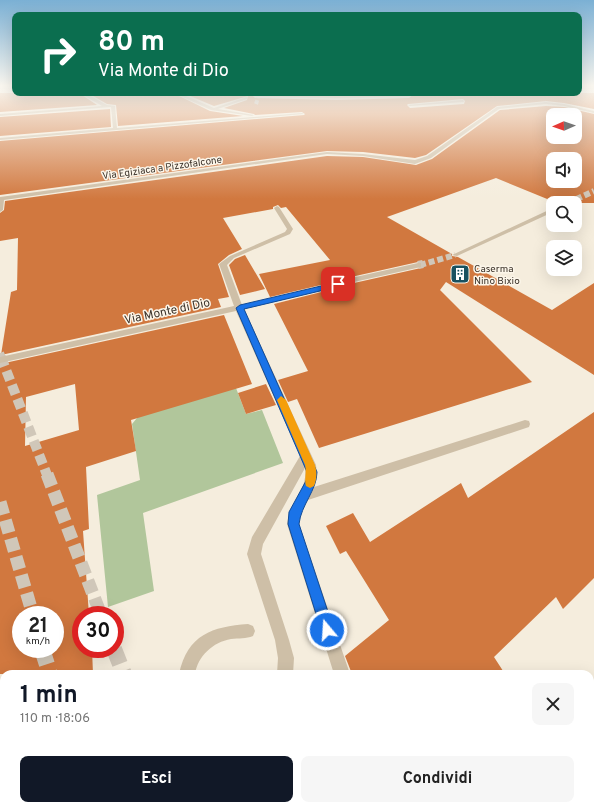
<!DOCTYPE html>
<html lang="it">
<head>
<meta charset="utf-8">
<style>
  :root { --surface:#fff; --page:#f6f6f6; --text:#222; --muted:#767676; --accent:#111827 }
  body { margin:0; font-family:Overpass,sans-serif; background:var(--page); color:var(--text); height:100vh; display:flex; flex-direction:column; font-size:15px; white-space:nowrap }
  * { box-sizing:border-box; margin:0 }
  p { font-size:13px; color:var(--muted) }
  .icon { flex:none; width:22px; height:22px; fill:none; stroke:currentColor; stroke-width:2; stroke-linecap:round; stroke-linejoin:round }
  .map { position:relative; flex:1; overflow:hidden }
  .sheet { position:absolute; left:0px; top:670px; width:594px; height:140px; display:flex; flex-direction:column; background:var(--surface); border-radius:12px 12px 0 0; box-shadow:0 4px 16px #0002 }
  .sheet>* { flex:none }
  .banner { position:absolute; left:12px; top:12px; width:570px; height:84px; border-radius:8px; box-shadow:0 4px 16px #0002; background:#0b6e4f; color:#fff; overflow:hidden }
  .needle { width:26px; rotate:268deg }
  .fabs { position:absolute; left:546px; top:108px; display:grid; gap:8px }
  .fabs a { display:grid; place-items:center; width:36px; height:36px; border-radius:8px; background:var(--surface); box-shadow:0 4px 16px #0002; font-size:20px }
  .speed { position:absolute; left:12px; top:606px; display:flex; gap:8px; font-size:20px; font-weight:700; text-align:center }
  .speed>* { display:grid; place-content:center; width:52px; height:52px; border-radius:50%; background:var(--surface); box-shadow:0 4px 16px #0002; line-height:1 }
  .speed small { font-size:10px; font-weight:400 }
  .speed .limit { border:6px solid #d22; background:#fff; color:#111 }
  .pin { position:absolute; display:grid; place-items:center; width:34px; height:34px; color:#fff; margin:-17px; border-radius:8px; box-shadow:0 2px 6px #0006 }
  .me { position:absolute; width:44px; margin:-22px; rotate:342deg; stroke-linejoin:round; filter:drop-shadow(0 0 3px #0008) }
  .turn { display:flex; align-items:center; gap:14px; height:84px; padding:0 20px; font-size:18px }
  .turn .icon { width:52px; height:52px; stroke-width:2.5 }
  .turn b { display:block; font-size:28px; line-height:34px }
  .round { display:grid; place-items:center; flex:none; width:42px; height:42px; border-radius:8px; background:var(--page) }
  .overview { display:flex; align-items:center; justify-content:space-between; height:68px; padding:0 20px }
  h1 { font-size:24px; font-weight:700; line-height:30px; color:var(--accent) }
  .primary-button { display:flex; gap:8px; margin-top:auto; padding:8px 20px }
  .primary-button a { flex:1; height:46px; border-radius:8px; background:var(--accent); color:#fff; font-size:16px; font-weight:700; line-height:46px; text-align:center }
  .primary-button a+a { background:var(--page); color:var(--text) }
  .map>svg:first-child { display:block }
</style>
</head>
<body>
<div class="map">
<svg width="594" height="810" viewBox="0 0 594 810">
  <rect width="100%" height="100%" fill="#f5eddd"/>
  <path fill="#b1c69b" d="M236 388 246 414 262 410 283 463 143 513 154 591 108 607 97 495 140 480 132 424 137 418 134 406Z"/>
  <path fill="#d1783f" fill-rule="evenodd" d="M0 93H79L97 105 0 112Z
    M88 93H173L210 111 243 116 118 126 116 105 107 104Z
    M183 93H252V95L255 98 337 100 409 98 415 93H594V109L564 103 546 101 497 106 426 155 415 158 363 152 327 151 0 195V141L304 115 305 114 302 112 255 115 254 114 224 108 247 100 248 96 214 106ZM463 99 465 101 464 104 410 108 407 105 408 104Z
    M546 106 564 107 594 114V203H557L496 178 387 217 452 254V256L458 257 552 310 594 283V375L446 282 440 290 532 382 319 448 297 399 288 402 278 380 308 371 274 304 341 287 343 284 338 281 270 297 259 274 330 260 286 207 281 208 278 205 273 207V209L223 218 242 249 229 255 218 264 229 297 218 299 221 307 1 355 11 292 17 290 18 238 0 241V213L4 210 5 201 327 156 363 157 416 165 432 159 500 110ZM553 115H575V137H553ZM553 159H575V181H553ZM418 262H422L421 268 354 283 349 280 351 277Z
    M110 109 111 127 0 136V117Z
    M245 255 265 289 240 295 229 265 235 259Z
    M224 315 252 384 131 420 136 451 86 467 89 529 83 531 89 615H81V649H92L93 674H0V364ZM75 384 79 430 25 446 26 397ZM21 615H55V649H21Z
    M266 384 276 405 246 414 238 393Z
    M594 412V578L563 609 556 597 494 657 505 674H352L345 656 389 620 346 551 340 554 326 526 353 513 370 542 461 483 468 498Z"/>
  <g fill="none" stroke-linecap="round" stroke-linejoin="round">
    <path stroke="#d0c7b9" stroke-width="4" stroke-dasharray="4 2" stroke-linecap="butt" d="M256 104 258 98"/>
    <path stroke="#d0c7b9" stroke-width="6" stroke-dasharray="6 3" stroke-linecap="butt" d="M568 203 594 191
      M420 265 455 255"/>
    <path stroke="#d0c7b9" stroke-width="8" stroke-dasharray="8 4" stroke-linecap="butt" d="M418 265 423 264
      M338 284 354 280"/>
    <path stroke="#d0c7b9" stroke-width="8" stroke-dasharray="8 4" stroke-linecap="butt" d="M0 353 2 358"/>
    <path stroke="#d0c7b9" stroke-width="10" stroke-dasharray="10 5" stroke-linecap="butt" d="M1 357 47 475"/>
    <path stroke="#d0c7b9" stroke-width="13" stroke-dasharray="13 6" stroke-linecap="butt" d="M47 474 101 615
      M0 502 33 615"/>
    <path stroke="#d0c7b9" stroke-width="16" stroke-dasharray="16 8" stroke-linecap="butt" d="M42 649 50 674
      M114 649 124 674
      M88 806 89 810
      M175 806 177 810"/>
    <path fill="#cebfa7" fill-rule="evenodd" d="M80 93H85L107 105 115 106 117 128 302 113 304 114 0 140V138L113 128 111 107 0 116V114L102 106Z
      M174 93H179L214 108 247 97V99L218 109 254 115 252 116 211 110Z
      M254 93 337 96 414 93 409 96 337 98 255 96 253 95Z
      M463 100 464 102 410 106 408 105Z
      M546 102 564 104 594 111V113L564 106 546 104 499 109 431 158 415 164 363 156 327 154 4 200 3 210 0 212V197L327 152 363 154 415 160 427 156 497 107Z
      M277 206 279 207 293 229 290 234 234 258 227 265 242 305 338 282 342 284 341 286 244 309 316 465 317 474 314 487 525 420 529 421 530 424 529 427 308 500 302 511 299 524 350 674H334L287 524C290 504 308 489 305 468L263 544 261 554 289 640 294 658 293 674H277L278 658 275 640 247 554 252 537 300 456 236 311 0 363V357L234 306 219 264 230 256 285 232 287 229 274 208Z
      M553 208V212L457 256 452 255Z
      M418 263H421V267L354 282 350 280 351 278Z
      M248 624 253 626 255 631 253 636C246 639 239 638 231 639 213 642 198 656 195 674H179C188 634 212 627 248 624Z
      M233 806H257L255 810H231Z"/>
  </g>
  <linearGradient id="sky" x2="0" y2="1"><stop stop-color="#7bb0d4"/><stop offset="0.43" stop-color="#faf7f0"/><stop offset="1" stop-color="#faf7f0" stop-opacity="0"/></linearGradient>
  <rect width="594" height="199" fill="url(#sky)"/>
  <path fill="#1a73e8" stroke="#114b97" d="M338 282 342 284 341 286 244 309 317 472C317 490 301 505 299 524L334 630 332 634 327 636 323 634 321 630 288 524 289 512 307 479V472L236 308 240 305Z"/>
  <path fill="#f59e0b" d="M281 396 286 400 315 465C317 472 317 479 314 486L310 488 306 486C304 480 307 472 305 465L277 400Z"/>
  <defs>
    <g id="building-square" transform="scale(1)"><rect x="-9" y="-9" width="18" height="18" rx="4" fill="#195160" stroke="#fcf6ea"/><path d="M-4-6H4V6H1V3H-1V6H-4ZM-2.5-4.3h1.7v1.8h-1.7ZM.8-4.3h1.7v1.8H.8ZM-2.5-1h1.7V.8h-1.7ZM.8-1h1.7V.8H.8Z" fill="#fff"/></g>
  </defs>
  <g fill-rule="evenodd">
    <use href="#building-square" x="460" y="274"/>
  </g>
  <g text-anchor="middle" stroke-width="3" stroke-linejoin="round" paint-order="stroke">
    <g font-size="10" fill="#3a3128" stroke="#fcf6ea">
      <text transform="translate(162 167) rotate(-8)" y="4">Via Egiziaca a Pizzofalcone</text>
    </g>
    <g font-size="10" fill="#3a3128" stroke="#fcf6ea" text-anchor="start">
      <text x="474" y="272">Caserma<tspan x="474" dy="12">Nino Bixio</tspan></text>
    </g>
    <g font-size="12" fill="#3a3128" stroke="#fcf6ea">
      <text transform="translate(167 311) rotate(-12)" y="4">Via Monte di Dio</text>
    </g>
  </g>
</svg>
<div class="fabs">
<a><svg class="needle" viewBox="-14 -14 28 28"><path d="M0-13l5 13h-10z" fill="#e53935"/><path d="M0 13l5-13h-10z" fill="#767676"/></svg></a>
<a><svg class="icon" aria-label="sound" viewBox="0 0 24 24"><path d="M4 9h4l5-4v14l-5-4H4zM17 9q2 3 0 6"/></svg></a>
<a><svg class="icon" aria-label="search" viewBox="0 0 24 24"><circle cx="10" cy="10" r="6"/><path d="M15 15l6 6"/></svg></a>
<a><svg class="icon" aria-label="layers" viewBox="0 0 24 24"><path d="M12 4l9 5-9 5-9-5zM3 14l9 5 9-5"/></svg></a>
</div>
<div class="speed"><div>21<small>km/h</small></div><div class="limit">30</div></div>
<div class="pin" style="left:338px;top:284px;background:#d93025"><svg class="icon" aria-label="arrive" viewBox="0 0 24 24"><path d="M6 21V4h12l-3 4 3 4H6"/></svg></div>
<svg class="me" style="left:327px;top:630px" viewBox="-20 -20 40 40"><circle r="17" fill="#1a73e8" stroke="#fff" stroke-width="3"/><path d="M0-11L8 9 0 5-8 9z" fill="#fff"/></svg>
<div class="banner">
<div class="turn"><svg class="icon" aria-label="right" viewBox="0 0 24 24"><path d="M7 20v-9h11M14 6l5 5-5 5"/></svg><div><b>80 m</b>Via Monte di Dio</div></div>
</div>
<section class="sheet">
<div class="overview"><div><h1>1 min</h1><p>110 m · 18:06</p></div><a class="round"><svg class="icon" aria-label="close" viewBox="0 0 24 24"><path d="M6 6l12 12M18 6L6 18"/></svg></a></div>
<div class="primary-button"><a>Esci</a><a>Condividi</a></div>
</section>
</div>
</body>
</html>
